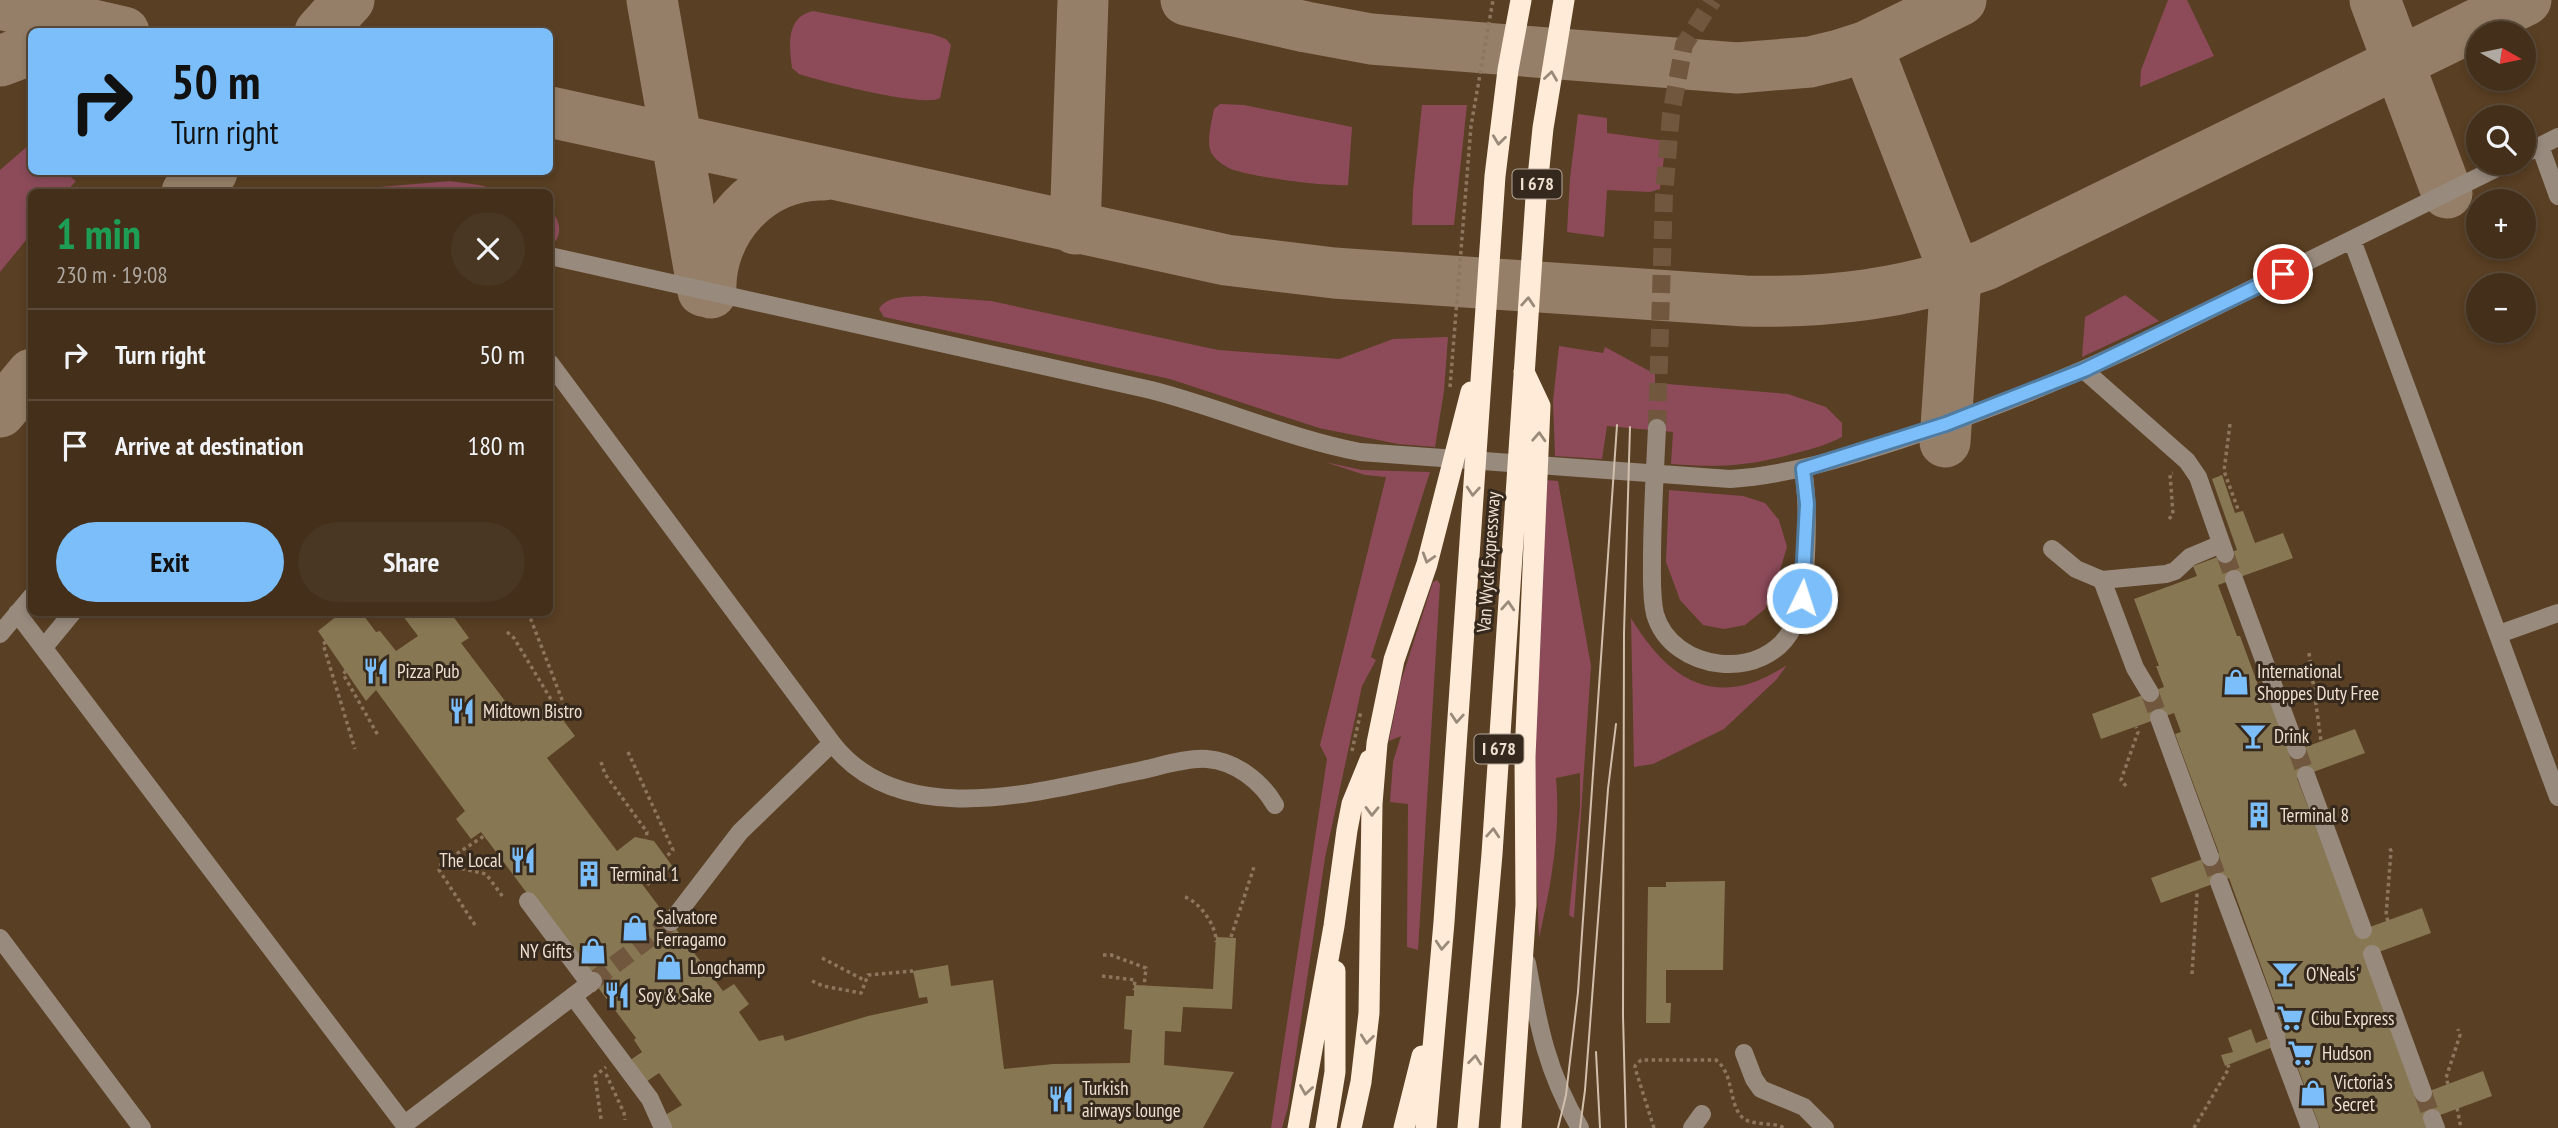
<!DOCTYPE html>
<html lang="en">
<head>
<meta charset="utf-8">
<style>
  :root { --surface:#432f1a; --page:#4a3723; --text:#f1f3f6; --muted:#afa9a2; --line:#5b4a39; --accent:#7bbef9 }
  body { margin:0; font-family:"PT Sans Narrow",sans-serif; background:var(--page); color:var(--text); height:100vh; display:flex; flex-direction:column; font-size:26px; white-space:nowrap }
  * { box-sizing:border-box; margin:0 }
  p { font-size:23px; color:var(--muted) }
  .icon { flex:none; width:38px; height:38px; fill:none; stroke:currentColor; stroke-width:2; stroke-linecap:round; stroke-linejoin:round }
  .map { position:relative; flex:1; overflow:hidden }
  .details { position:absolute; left:28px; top:189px; width:525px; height:427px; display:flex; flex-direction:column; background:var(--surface); border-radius:10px; box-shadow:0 4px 10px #0003,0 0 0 2px var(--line) }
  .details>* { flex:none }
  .hud { position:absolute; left:28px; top:28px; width:525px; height:147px; border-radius:10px; box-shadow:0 4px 10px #0003,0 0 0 2px var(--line); background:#7bbef9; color:#111; overflow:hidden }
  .needle { width:46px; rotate:99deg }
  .buttons { position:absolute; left:2466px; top:21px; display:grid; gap:14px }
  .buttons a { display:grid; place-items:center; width:70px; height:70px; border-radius:50%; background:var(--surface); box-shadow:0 4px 10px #0003,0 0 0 2px var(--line); font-size:35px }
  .pin { position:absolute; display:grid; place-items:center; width:60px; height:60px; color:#fff; margin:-30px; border:4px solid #fff; border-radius:50%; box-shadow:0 2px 7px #0007 }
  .me { position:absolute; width:77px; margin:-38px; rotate:4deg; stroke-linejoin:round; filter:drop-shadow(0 0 5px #0008) }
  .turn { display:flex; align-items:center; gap:24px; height:147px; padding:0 28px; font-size:32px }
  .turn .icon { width:91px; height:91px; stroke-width:2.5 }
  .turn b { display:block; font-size:49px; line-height:60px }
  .round { display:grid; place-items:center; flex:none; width:74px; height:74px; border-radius:37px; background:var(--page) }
  .overview { display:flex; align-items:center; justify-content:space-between; height:119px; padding:0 28px }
  h1 { font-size:42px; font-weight:700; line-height:52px; color:#1e9e55 }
  .primary-button { display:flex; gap:14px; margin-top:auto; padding:14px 28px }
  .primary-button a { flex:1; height:80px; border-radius:42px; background:var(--accent); color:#111; font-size:28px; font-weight:700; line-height:80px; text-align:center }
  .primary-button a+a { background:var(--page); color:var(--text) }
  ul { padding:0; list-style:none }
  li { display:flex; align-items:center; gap:21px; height:91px; padding:0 28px; border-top:2px solid var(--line) }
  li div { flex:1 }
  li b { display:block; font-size:26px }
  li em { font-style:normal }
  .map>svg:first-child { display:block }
</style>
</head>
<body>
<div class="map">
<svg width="2558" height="1128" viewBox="0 0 2558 1128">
  <rect width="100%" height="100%" fill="#593f23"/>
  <path fill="#8d4b5a" d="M2168 0H2187L2214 56 2140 87 2141 70Z
    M813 11 932 34 946 39 951 45 940 98C925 108 820 81 799 74L792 68C789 45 786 17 813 11Z
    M1220 104 1244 105 1352 127 1348 185C1326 187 1252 177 1231 169 1224 166 1214 159 1211 152 1206 141 1212 121 1214 109Z
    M1422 105H1467L1454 225H1412L1413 191Z
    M1578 114 1607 118V133L1666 141 1660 189 1650 192 1607 190 1604 237 1567 232 1570 178Z
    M29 145 31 146 32 172H64L76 181 66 192H32L31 234 0 272V170Z
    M450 181 479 185 508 192H365L380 187Z
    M550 209C559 219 564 233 553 244L550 243Z
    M2125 295 2159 321 2082 357 2085 317Z
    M923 296 991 301 1218 350 1339 359 1393 339 1448 337 1444 391 1435 447 1398 444 1319 428 1170 379 884 317 879 309C887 295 909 297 923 296Z
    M1559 346 1603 353 1605 347 1655 374V383L1788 394 1826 407 1842 423V437C1827 445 1812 449 1796 453 1750 466 1718 468 1671 464L1673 432 1607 426 1602 459 1555 456 1553 401Z
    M1325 462 1362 470 1430 472 1371 657 1376 660 1362 686 1325 858 1288 1107 1282 1128H1271L1327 759 1320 745 1386 477 1365 475Z
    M1545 480 1558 481 1591 666 1574 918 1569 915 1580 807V773L1556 778C1561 832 1551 885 1539 938L1531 745Z
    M1669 490 1743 496 1765 503 1779 520 1787 547 1777 580 1765 609 1745 625 1724 629 1703 625 1680 600 1666 562Z
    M1437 580 1440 584 1418 950 1407 947 1408 804 1390 802 1393 762 1401 736 1389 741 1401 681 1433 582Z
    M1631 618C1670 682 1717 711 1787 665L1777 679 1724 729 1653 764 1634 767Z"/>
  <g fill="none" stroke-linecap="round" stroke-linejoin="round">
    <path stroke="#957f68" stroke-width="51" d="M652 0 703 291
      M1186 0 1306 27 1371 39 1737 68 1810 62 1839 55 1867 46 1961 0
      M2375 0 2447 193
      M0 4 124 32
      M320 32 349 0
      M1867 46 1956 276 1945 442
      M0 61 32 49
      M550 112 1226 260 1334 273 1745 301C1830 303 1905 294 1985 265L2526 0
      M187 192 212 172
      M1075 229 1083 0
      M711 293C708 230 760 173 824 175
      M0 412 32 374"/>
  </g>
  <path fill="#887753" d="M2222 475 2235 513 2243 511 2255 543 2283 533 2293 558 2218 585 2237 636H2240L2264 701 2269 699 2289 753 2355 729 2365 753 2297 778 2354 928 2356 932 2422 908 2431 933 2365 957 2416 1096 2483 1071 2492 1096 2432 1118 2429 1128H2320L2288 1041 2225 1066 2221 1055 2233 1052 2228 1038 2251 1029 2256 1043 2285 1032 2229 878 2161 903 2151 878 2219 853 2175 734 2181 732 2174 713 2101 739 2092 714 2164 687 2156 666H2159L2134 599 2197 576 2193 566 2237 550 2212 479Z
    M336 612H361L376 632 380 631 396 651 418 636 400 612H450L469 638 461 643 521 722 539 709 557 712 575 736 547 758 617 851 635 837 654 841 673 867 648 886 645 881 642 884 723 991 734 984 749 1004 739 1012 759 1041 783 1035 785 1041 868 1016 928 1003 927 997 919 998 913 971 948 965 951 986 993 980 1004 1069 1053 1064 1130 1063 1132 1030 1124 1029 1126 996H1134V985L1213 989 1216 937 1236 938 1232 1009 1183 1007 1181 1032 1165 1031 1164 1065 1234 1072 1203 1128H667L662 1117 682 1105 659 1073 643 1084 626 1063 642 1052 634 1040 636 1038 481 832 471 839 456 819 465 811 376 690 366 701 318 631 338 615Z
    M1725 881 1723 970H1666V1003H1671L1670 1023H1646L1648 887H1666V882Z"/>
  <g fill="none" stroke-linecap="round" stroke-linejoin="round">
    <path stroke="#70573d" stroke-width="18" stroke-dasharray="18 9" stroke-linecap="butt" d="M1657 428 1664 195 1671 114 1684 45 1713 0
      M2225 554 2234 579
      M2150 693 2159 718
      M2297 750 2306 775
      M2210 857 2219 882
      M593 981 671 922
      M2423 1093 2432 1118"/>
    <path stroke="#8d765e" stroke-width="3.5" stroke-dasharray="3.5 3.5" stroke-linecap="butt" d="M1450 387 1471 126 1493 0
      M2230 424 2224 471 2239 512
      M2169 519 2173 514 2170 474 2173 473
      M528 612 568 715 562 719
      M507 632 514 638 552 701 550 711
      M326 642 323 644 355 749
      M2309 653 2321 741
      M346 671 343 674 379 737
      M1352 751 1361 711
      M628 752 673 850 666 857
      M601 762 605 774 647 832 646 839
      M2126 786 2121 780 2138 732 2136 727
      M441 864 486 874 503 897
      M1185 897C1200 902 1217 927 1216 942
      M2388 921 2386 916 2391 851 2389 846
      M475 925 439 870 441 864 484 836
      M1231 937 1254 867
      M1103 955H1111L1146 968 1144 986
      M822 958 866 981
      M2192 974 2197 895 2196 890
      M1102 976 1135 980 1134 990
      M812 981 823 986 861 993 868 975 913 971
      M606 1074 624 1113 625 1120
      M2448 1084 2446 1078 2460 1035 2458 1029
      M2457 1108 2461 1128
      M601 1119 595 1076 606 1067
      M1654 1128 1636 1071 1635 1066 1641 1060H1716C1734 1074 1728 1100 1741 1116 1750 1127 1773 1121 1784 1128
      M2194 1128 2229 1068 2228 1065"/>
    <path stroke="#988a7d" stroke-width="18" d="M2540 146 2558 196
      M2524 154 2558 137
      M2352 240 2558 797
      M550 256 1151 390C1221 408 1288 438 1360 452L1730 479C1789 475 1844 458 1900 440 1981 413 2061 381 2138 345L2507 163
      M550 363 832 743C902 834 1044 790 1138 771 1158 767 1188 757 1207 759 1235 761 1261 781 1275 805
      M2084 370 2187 461 2198 477 2225 554
      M1657 428C1655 472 1652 516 1652 561 1652 578 1651 597 1655 614 1672 673 1766 683 1793 627 1809 595 1809 505 1803 469
      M2052 549 2076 569 2102 580 2166 574 2175 571 2190 557 2221 544
      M2234 579 2297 750
      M2102 580 2135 668 2150 693
      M17 613 407 1128
      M0 634 32 596
      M2499 634 2558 613
      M45 646 73 612
      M2159 718 2210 857
      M2306 775 2363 930
      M2219 882 2276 1035
      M528 901 590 984
      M671 922 740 832 832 743
      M0 938 142 1128
      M2372 954 2423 1093
      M1527 963C1538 1024 1547 1073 1580 1128
      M573 996 650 1099 663 1128
      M2279 1045 2310 1128
      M1744 1053 1754 1079 1761 1089 1804 1107 1825 1128
      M2432 1118 2436 1128
      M405 1124 593 981
      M1692 1128 1702 1114"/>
    <path stroke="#ffebd8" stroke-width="21" d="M1298 1128 1334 926 1347 830 1352 804 1370 760
      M1326 1128 1335 1072V971
      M1351 1128 1361 1082 1369 1013 1372 804 1377 743 1394 660 1427 564 1471 392
      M1404 1128 1422 1056
      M1426 1128 1444 922 1495 176 1508 70 1521 0
      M1468 1128 1492 854 1536 197 1543 128 1564 0
      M1511 1128 1526 905 1525 757 1540 406 1524 372"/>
    <path stroke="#d1bfac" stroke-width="2" d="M1596 1052 1600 1128
      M1558 1128 1566 1095 1578 992 1617 425
      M1580 1128 1585 1090 1608 789 1616 724
      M1626 1128 1623 1016 1624 633 1630 427"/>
  </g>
  <defs><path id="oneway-chevron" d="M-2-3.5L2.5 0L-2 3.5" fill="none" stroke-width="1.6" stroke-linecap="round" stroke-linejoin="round" transform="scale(1.75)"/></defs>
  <g stroke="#9a8a7a">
    <use href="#oneway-chevron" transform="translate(1551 76) rotate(-82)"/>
    <use href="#oneway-chevron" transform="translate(1499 140) rotate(97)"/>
    <use href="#oneway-chevron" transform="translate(1528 302) rotate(-86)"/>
    <use href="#oneway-chevron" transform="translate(1539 437) rotate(-87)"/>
    <use href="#oneway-chevron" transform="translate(1473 491) rotate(94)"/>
    <use href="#oneway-chevron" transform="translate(1428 558) rotate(107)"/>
    <use href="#oneway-chevron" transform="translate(1508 606) rotate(-86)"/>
    <use href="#oneway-chevron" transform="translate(1457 718) rotate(94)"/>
    <use href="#oneway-chevron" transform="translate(1372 811) rotate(91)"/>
    <use href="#oneway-chevron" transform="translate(1493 833) rotate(-86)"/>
    <use href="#oneway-chevron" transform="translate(1442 945) rotate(94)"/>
    <use href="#oneway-chevron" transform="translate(1367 1039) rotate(96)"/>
    <use href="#oneway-chevron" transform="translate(1475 1060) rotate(-84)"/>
    <use href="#oneway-chevron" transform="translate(1306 1090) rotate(99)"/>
  </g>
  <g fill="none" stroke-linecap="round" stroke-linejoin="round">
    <g stroke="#507ca2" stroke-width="18">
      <path id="route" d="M1802 598 1807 504 1803 469 1946 424 2084 370 2283 274"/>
    </g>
    <use href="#route" stroke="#7bbef9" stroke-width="12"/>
  </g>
  <defs>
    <g id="restaurant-bare" transform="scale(2.1)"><path d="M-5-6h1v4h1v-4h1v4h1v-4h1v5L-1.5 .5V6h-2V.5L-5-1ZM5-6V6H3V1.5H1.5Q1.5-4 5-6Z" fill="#7bbef9" stroke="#35281c" stroke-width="2.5" paint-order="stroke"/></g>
    <g id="shop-bare" transform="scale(2.1)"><path d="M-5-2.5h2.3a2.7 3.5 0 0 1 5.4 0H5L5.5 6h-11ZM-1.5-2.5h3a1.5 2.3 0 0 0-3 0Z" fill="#7bbef9" stroke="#35281c" stroke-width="2.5" paint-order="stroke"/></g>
    <g id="bar-bare" transform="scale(2.1)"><path d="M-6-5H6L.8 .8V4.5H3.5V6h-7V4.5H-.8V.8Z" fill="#7bbef9" stroke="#35281c" stroke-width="2.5" paint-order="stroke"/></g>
    <g id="building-bare" transform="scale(2.1)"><path d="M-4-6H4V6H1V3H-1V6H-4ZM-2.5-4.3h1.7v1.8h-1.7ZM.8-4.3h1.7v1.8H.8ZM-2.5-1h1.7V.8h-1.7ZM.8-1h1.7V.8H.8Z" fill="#7bbef9" stroke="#35281c" stroke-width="2.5" paint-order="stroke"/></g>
    <g id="supermarket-bare" transform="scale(2.1)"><path d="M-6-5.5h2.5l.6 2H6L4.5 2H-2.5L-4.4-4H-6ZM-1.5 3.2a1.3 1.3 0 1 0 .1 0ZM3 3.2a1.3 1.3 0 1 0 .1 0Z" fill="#7bbef9" stroke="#35281c" stroke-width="2.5" paint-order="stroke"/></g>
  </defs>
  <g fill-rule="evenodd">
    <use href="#restaurant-bare" x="376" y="671"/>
    <use href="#shop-bare" x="2236" y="682"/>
    <use href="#restaurant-bare" x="462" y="711"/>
    <use href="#bar-bare" x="2253" y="736"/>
    <use href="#building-bare" x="2259" y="815"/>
    <use href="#restaurant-bare" x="523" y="860"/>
    <use href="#building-bare" x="589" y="874"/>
    <use href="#shop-bare" x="635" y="928"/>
    <use href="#shop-bare" x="593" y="951"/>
    <use href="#shop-bare" x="669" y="967"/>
    <use href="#bar-bare" x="2285" y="974"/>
    <use href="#restaurant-bare" x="617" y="995"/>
    <use href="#supermarket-bare" x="2290" y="1018"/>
    <use href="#supermarket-bare" x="2301" y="1053"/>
    <use href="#shop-bare" x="2313" y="1093"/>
    <use href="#restaurant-bare" x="1061" y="1099"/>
  </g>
  <g text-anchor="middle" stroke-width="6" stroke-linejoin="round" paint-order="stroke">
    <g fill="#35281c" stroke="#b7a899" stroke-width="2">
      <rect x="1512.5" y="169.5" width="49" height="29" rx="5"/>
      <rect x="1474.5" y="734.5" width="49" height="29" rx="5"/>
    </g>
    <g font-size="18" font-weight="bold" fill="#efdfcf">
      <text x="1537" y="190">I 678</text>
      <text x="1499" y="755">I 678</text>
    </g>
    <g font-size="19" fill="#efdfcf" stroke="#35281c">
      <text transform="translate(1488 562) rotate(-86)" y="7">Van Wyck Expressway</text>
    </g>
    <g font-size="19" fill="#efdfcf" stroke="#35281c" text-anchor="start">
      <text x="397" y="678">Pizza Pub</text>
      <text x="2257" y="678">International<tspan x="2257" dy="22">Shoppes Duty Free</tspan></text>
      <text x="483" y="718">Midtown Bistro</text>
      <text x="2274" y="743">Drink</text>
      <text x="2280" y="822">Terminal 8</text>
      <text x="502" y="867" text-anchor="end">The Local</text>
      <text x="610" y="881">Terminal 1</text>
      <text x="656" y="924">Salvatore<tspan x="656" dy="22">Ferragamo</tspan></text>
      <text x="572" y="958" text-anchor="end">NY Gifts</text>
      <text x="690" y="974">Longchamp</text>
      <text x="2306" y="981">O'Neals'</text>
      <text x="638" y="1002">Soy &amp; Sake</text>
      <text x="2311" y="1025">Cibu Express</text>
      <text x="2322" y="1060">Hudson</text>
      <text x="2334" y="1089">Victoria's<tspan x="2334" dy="22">Secret</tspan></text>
      <text x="1082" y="1095">Turkish<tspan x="1082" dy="22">airways lounge</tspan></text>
    </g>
  </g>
</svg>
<div class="buttons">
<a><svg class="needle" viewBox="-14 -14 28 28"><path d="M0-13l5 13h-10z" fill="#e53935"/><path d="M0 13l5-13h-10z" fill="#afa9a2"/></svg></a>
<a><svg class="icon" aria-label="search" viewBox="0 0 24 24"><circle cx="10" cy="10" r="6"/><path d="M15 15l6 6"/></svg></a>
<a>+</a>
<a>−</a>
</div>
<div class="pin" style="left:2283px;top:274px;background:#d93025"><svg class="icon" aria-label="arrive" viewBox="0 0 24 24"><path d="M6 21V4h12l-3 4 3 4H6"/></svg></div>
<svg class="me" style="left:1802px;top:598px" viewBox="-20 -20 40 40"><circle r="17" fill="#7bbef9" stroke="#fff" stroke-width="3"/><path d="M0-11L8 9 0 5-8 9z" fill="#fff"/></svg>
<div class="hud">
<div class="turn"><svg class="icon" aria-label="right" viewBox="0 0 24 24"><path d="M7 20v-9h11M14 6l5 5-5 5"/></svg><div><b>50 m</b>Turn right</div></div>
</div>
<section class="details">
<div class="overview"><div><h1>1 min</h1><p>230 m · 19:08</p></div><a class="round"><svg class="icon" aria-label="close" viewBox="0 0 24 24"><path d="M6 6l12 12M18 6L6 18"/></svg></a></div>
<ul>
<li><svg class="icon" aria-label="right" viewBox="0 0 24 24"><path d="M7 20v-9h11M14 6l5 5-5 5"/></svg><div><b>Turn right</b></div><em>50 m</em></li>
<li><svg class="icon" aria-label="arrive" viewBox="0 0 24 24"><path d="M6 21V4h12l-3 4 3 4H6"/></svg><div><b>Arrive at destination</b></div><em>180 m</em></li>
</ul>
<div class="primary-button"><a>Exit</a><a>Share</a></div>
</section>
</div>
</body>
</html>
